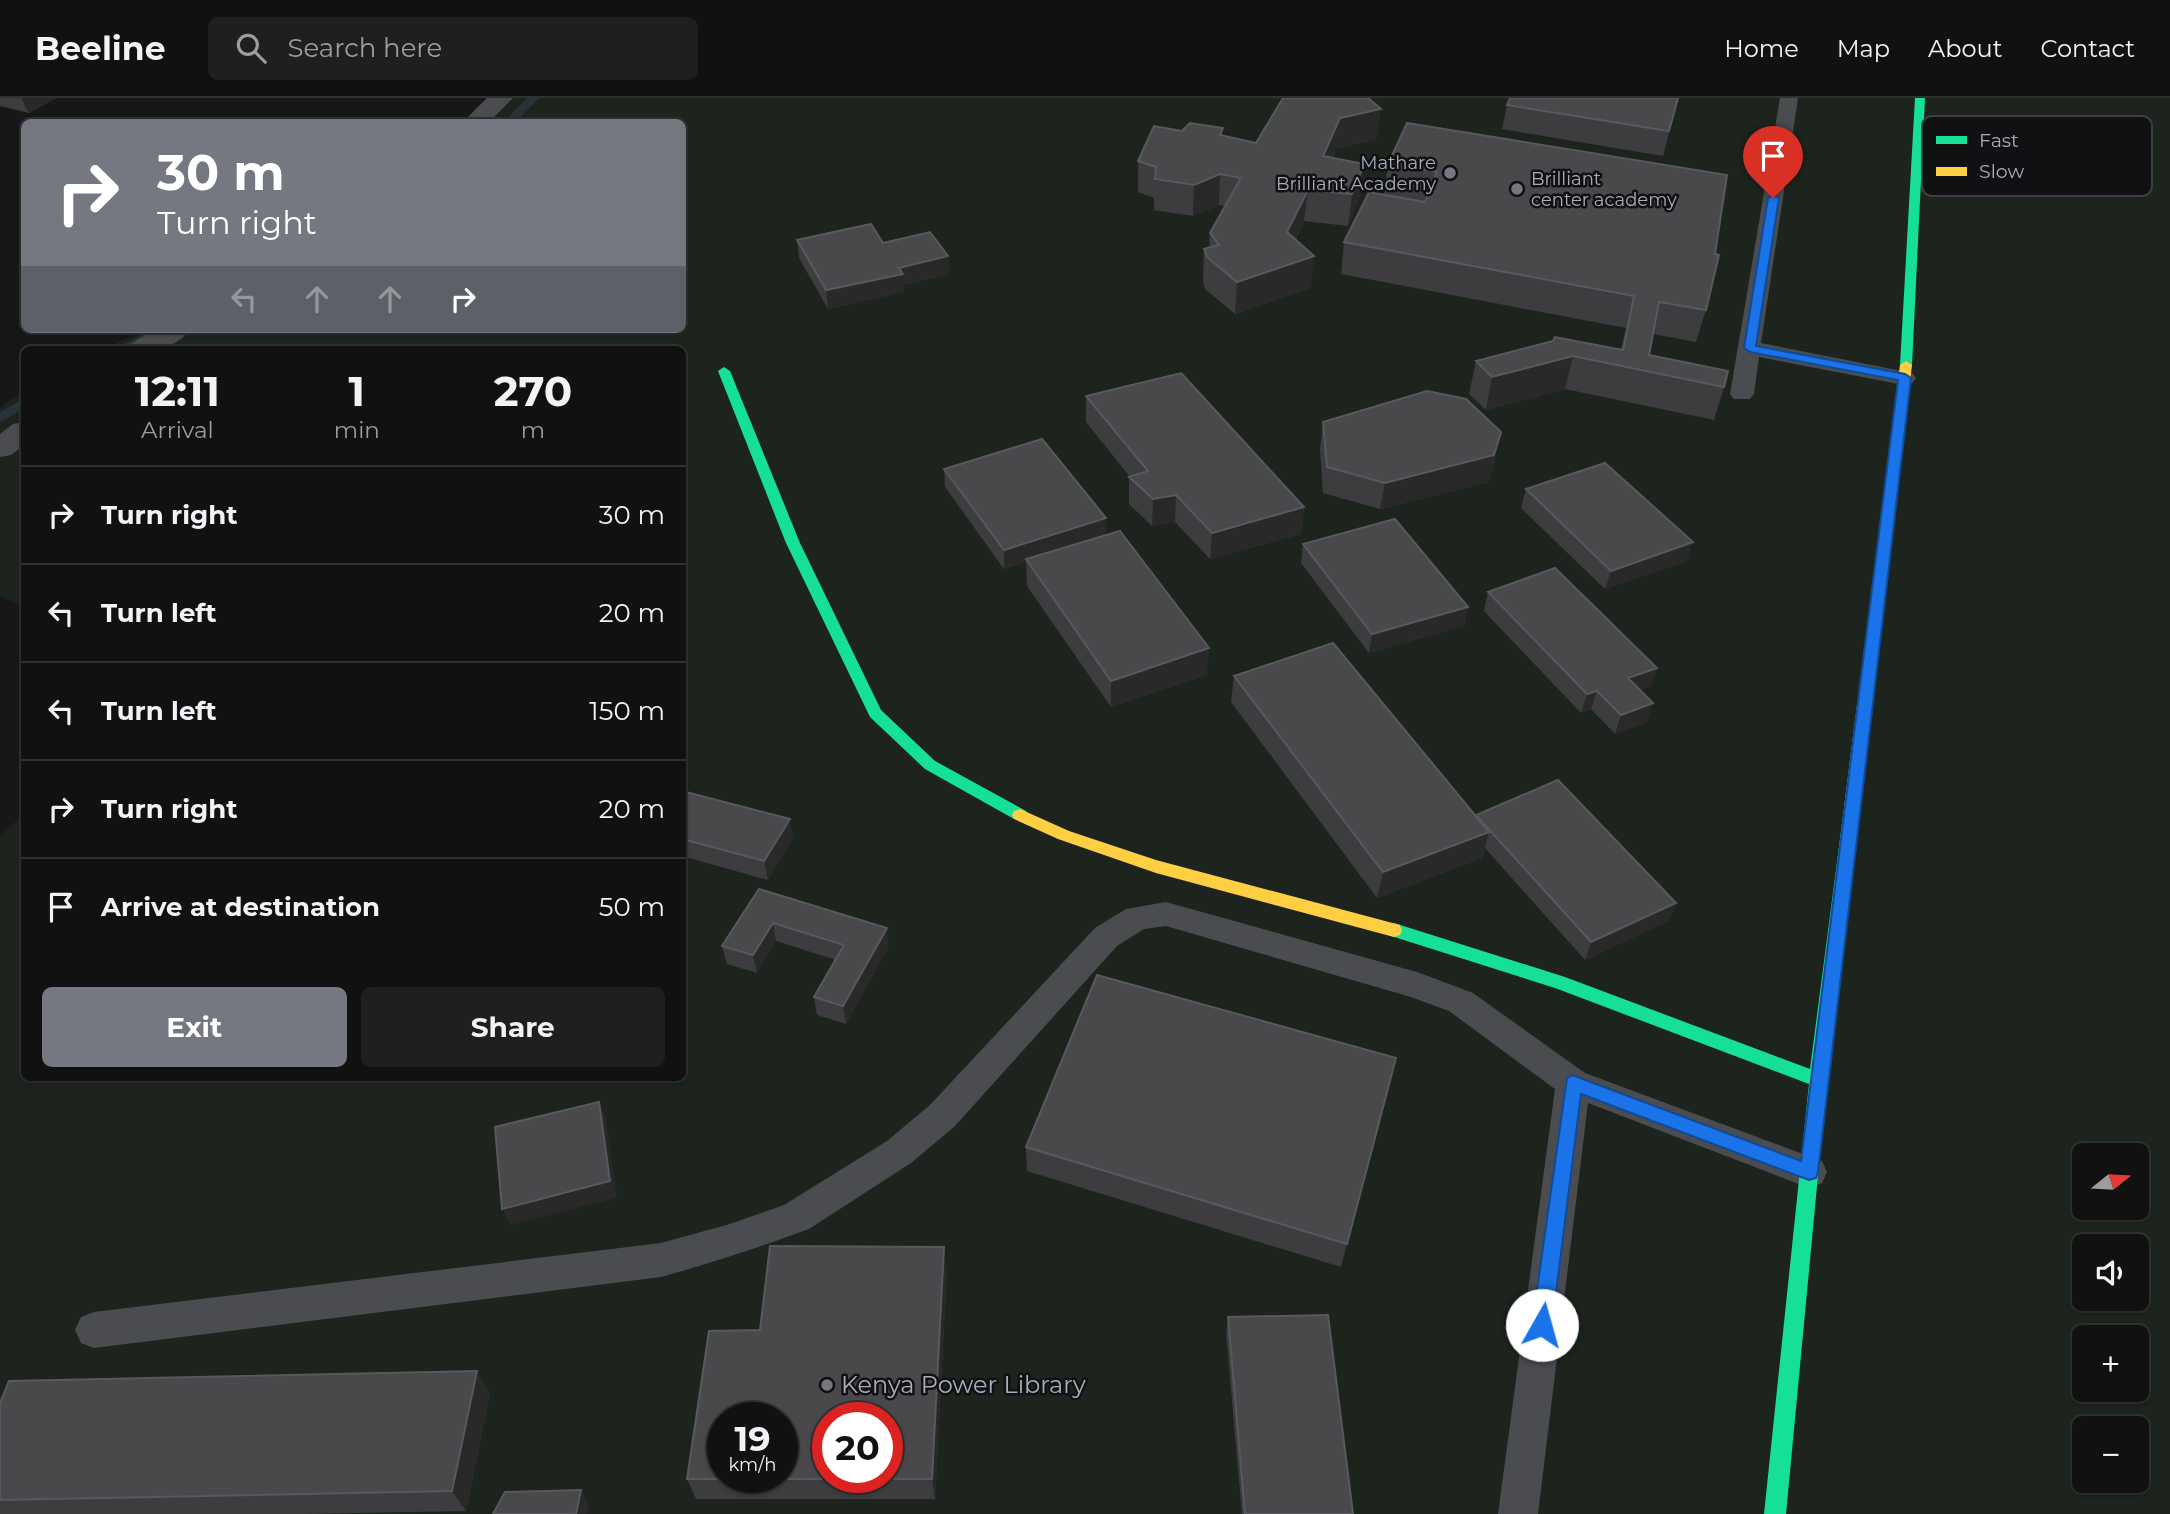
<!DOCTYPE html>
<html lang="en">
<head>
<meta charset="utf-8">
<style>
  :root { --surface:#111; --page:#1e1f1f; --text:#f1f3f6; --muted:#9c9d9f; --line:#303131; --accent:#757880 }
  body { margin:0; font-family:Montserrat,sans-serif; background:var(--page); color:var(--text); height:100vh; display:flex; flex-direction:column; font-size:26px; white-space:nowrap }
  * { box-sizing:border-box; margin:0 }
  p { font-size:23px; color:var(--muted) }
  .icon { flex:none; width:38px; height:38px; fill:none; stroke:currentColor; stroke-width:2; stroke-linecap:round; stroke-linejoin:round }
  .map { position:relative; flex:1; overflow:hidden }
  .drawer { position:absolute; left:21px; top:248px; width:665px; height:735px; display:flex; flex-direction:column; background:var(--surface); border-radius:10px; box-shadow:0 2px 5px #0004,0 0 0 2px var(--line) }
  .drawer>* { flex:none }
  .banner { position:absolute; left:21px; top:21px; width:665px; height:214px; border-radius:10px; box-shadow:0 2px 5px #0004,0 0 0 2px var(--line); background:#757880; color:#fff; overflow:hidden }
  .needle { width:46px; rotate:72deg }
  .controls { position:absolute; left:2072px; top:1045px; display:grid; gap:14px }
  .controls a { display:grid; place-items:center; width:77px; height:77px; border-radius:10px; background:var(--surface); box-shadow:0 2px 5px #0004,0 0 0 2px var(--line); font-size:35px }
  .speed { position:absolute; left:707px; top:1304px; display:flex; gap:14px; font-size:35px; font-weight:700; text-align:center }
  .speed>* { display:grid; place-content:center; width:91px; height:91px; border-radius:50%; background:var(--surface); box-shadow:0 2px 5px #0004,0 0 0 2px var(--line); line-height:1 }
  .speed small { font-size:18px; font-weight:400 }
  .speed .limit { border:10px solid #d22; background:#fff; color:#111 }
  .pin { position:absolute; display:grid; place-items:center; width:60px; height:60px; color:#fff; margin:-72px -30px; border-radius:50% 50% 50% 0; rotate:-45deg; box-shadow:0 0 7px #0007 }
  .pin .icon { rotate:45deg }
  .me { position:absolute; width:77px; margin:-38px; rotate:7deg; stroke-linejoin:round; filter:drop-shadow(0 0 5px #0008) }
  .turn { display:flex; align-items:center; gap:24px; height:147px; padding:0 21px; font-size:32px }
  .turn .icon { width:91px; height:91px; stroke-width:2.5 }
  .turn b { display:block; font-size:49px; line-height:60px }
  .lanes { display:flex; align-items:center; height:66px; padding:0 21px; background:#0003; justify-content:center; gap:35px; direction:ltr }
  .lanes .off { opacity:.35 }
  .eta { display:flex; justify-content:space-evenly; align-items:center; height:119px; text-align:center }
  .eta b { font-size:42px; font-weight:700; line-height:49px }
  .action { display:flex; gap:14px; margin-top:auto; padding:14px 21px }
  .action a { flex:1; height:80px; border-radius:10px; background:var(--accent); color:#fff; font-size:28px; font-weight:700; line-height:80px; text-align:center }
  .action a+a { background:var(--page); color:var(--text) }
  ul { padding:0; list-style:none }
  li { display:flex; align-items:center; gap:21px; height:98px; padding:0 21px; border-top:2px solid var(--line) }
  li div { flex:1 }
  li b { display:block; font-size:26px }
  li em { font-style:normal }
  header { display:flex; align-items:center; gap:42px; box-sizing:border-box; height:98px; padding:0 35px; background:var(--surface); border-bottom:2px solid var(--line) }
  header strong { font-size:33px }
  nav { display:flex; gap:38px; margin-inline-start:auto; font-size:24px }
  .search { width:490px; height:63px; background:var(--page); display:flex; align-items:center; gap:18px; box-sizing:border-box; padding:0 24px; border-radius:10px; color:var(--muted); font-size:26px }
  .map>svg:first-child { display:block }
</style>
</head>
<body>
<header>
<strong>Beeline</strong>
<div class="search"><svg class="icon" aria-label="search" viewBox="0 0 24 24"><circle cx="10" cy="10" r="6"/><path d="M15 15l6 6"/></svg>Search here</div>
<nav><a>Home</a><a>Map</a><a>About</a><a>Contact</a></nav>
</header>
<div class="map">
<svg width="2170" height="1416" viewBox="0 0 2170 1416">
  <rect width="100%" height="100%" fill="#171717"/>
  <path fill="#1d241e" fill-rule="evenodd" d="M494 0H2170V1416H0V738L24 716V980H682V252H101L146 231H682V24H465ZM2084 1057H2137V1110H2084ZM2084 1148H2137V1200H2084ZM2084 1239H2137V1292H2084ZM723 1320H782V1379H723ZM828 1320H887V1379H828ZM2084 1330H2137V1382H2084Z
    M24 292V508L0 499V310Z"/>
  <g fill="none" stroke-linecap="round" stroke-linejoin="round">
    <path fill="#2a3239" fill-rule="evenodd" d="M527 0H539L515 24H504Z
      M153 231H170L130 252H113Z
      M24 301V311L0 324V314Z"/>
    <path fill="#4b4c50" fill-rule="evenodd" d="M1780 0H1798L1761 245 1912 275 1916 280 1912 285 1904 287 1759 259 1754 296 1750 301H1734L1730 296Z
      M1166 804 1417 874 1473 895 1585 975 1822 1063 1827 1074 1822 1085 1809 1090 1588 1005 1538 1416H1498L1555 991 1449 913 1411 899 1166 828 1144 831 1117 848 954 1029 911 1065 809 1131C760 1149 711 1165 661 1179L94 1250 81 1245 75 1232 81 1219 94 1214 661 1145 730 1126 784 1107 887 1043 930 1007 1095 830 1126 811Z"/>
    <path fill="#4b4c50" fill-rule="evenodd" d="M487 0H513L489 24H463Z
      M155 231H190C175 253 150 252 126 252L131 246Z
      M24 324V347L11 357 0 359V336L13 326Z"/>
    <path fill="#16e098" fill-rule="evenodd" d="M1915 0H1925L1912 267 1906 271 1900 267Z
      M724 269 730 273 800 445 881 612 935 663 1026 713 1028 717 1026 721H1014L925 671 870 619 786 445 718 273Z
      M1852 704 1860 710 1827 982 1786 1416H1764L1809 986 1555 890 1388 837 1386 832 1388 827 1394 825 1565 879 1810 971 1844 710Z"/>
    <path fill="#ffcf43" fill-rule="evenodd" d="M1906 263 1912 267 1860 710 1852 716 1844 710 1900 267Z
      M1020 711 1069 733 1156 762 1400 827 1402 832 1400 837 1394 839 1156 775 1058 741 1014 721 1012 717 1014 713Z"/>
  </g>
  <path fill="#3d3d3f" d="M0 0H56L29 15 0 8Z
    M1678 0 1663 58 1502 31 1507 7Z
    M1407 25 1706 212 1696 244 1653 236 1649 257 1724 289 1714 322 1565 291 1486 312 1469 296 1476 263 1553 243 1621 251 1626 230 1341 176 1344 144 1384 96 1388 66Z
    M1182 33 1222 38 1256 45 1377 41 1336 51 1333 60 1364 66 1360 97 1348 128 1304 123 1296 141 1311 190 1235 216 1205 191 1203 183 1204 151 1209 150 1210 135 1224 108 1219 107 1193 118 1154 112V100L1138 94V63Z
    M797 142 883 145 948 158 949 176 904 187V194L828 211 799 160Z
    M1086 298 1304 409 1301 436 1210 461 1175 424 1152 428 1129 406V379H1130L1086 324Z
    M1323 324 1495 360 1489 384 1380 411 1323 395 1320 351Z
    M944 371 1106 420V437L1207 577 1111 609 1027 488 1026 464 1004 471 945 389Z
    M1526 391 1687 463 1605 491 1521 410Z
    M1303 446 1468 509 1464 528 1369 555 1301 465Z
    M1488 494 1657 570 1651 588 1640 592 1647 624 1615 636 1591 611 1581 615 1484 513Z
    M1234 578 1476 718 1676 805 1668 823 1585 862 1485 750 1482 760 1377 800 1231 604Z
    M682 693 793 740 768 782 682 758Z
    M759 791 889 848 846 926 817 917 814 899 836 862 776 843 757 875 727 866 722 848Z
    M1390 985 1341 1169 1027 1073 1026 1049Z
    M947 1172 935 1401H696L687 1381 760 1232Z
    M1228 1219 1353 1416H1242L1226 1235Z
    M490 1295 466 1413 302 1416H0V1305Z"/>
  <path fill="#29292a" d="M21 0H56L29 15Z
    M1381 11 1377 41 1336 51 1320 89 1323 58 1340 20Z
    M1364 66 1360 97 1348 128 1352 96Z
    M1220 76 1219 107 1193 118 1194 87Z
    M1308 92 1304 123 1284 165 1287 134Z
    M948 158 949 176 904 187V194L828 211 826 192 899 170Z
    M1314 158 1311 190 1235 216 1237 184Z
    M1573 258 1565 291 1486 312 1492 279Z
    M1501 334 1489 384 1380 411 1385 385Z
    M1176 397 1175 424 1152 428 1153 401Z
    M1304 409 1301 436 1210 461 1212 435Z
    M1106 420V438L1026 461V464L1004 471V452Z
    M1693 444 1687 463 1605 491 1611 473Z
    M1468 509 1464 528 1369 555 1372 536Z
    M1209 550 1207 577 1111 609V583Z
    M1657 570 1651 588 1622 599 1628 580Z
    M1597 593 1591 611 1581 615 1587 596Z
    M1653 605 1647 624 1615 636 1621 617Z
    M790 721 793 740 768 782 764 763Z
    M1489 734 1482 760 1377 800 1383 774Z
    M1676 805 1668 823 1585 862 1591 844Z
    M773 825 776 843 757 875 753 857Z
    M887 830 889 848 846 926 843 908Z
    M1396 960 1390 985 1341 1169 1347 1146Z
    M599 1004 606 1021 617 1100 510 1127 502 1111Z
    M944 1149 947 1172 935 1401 932 1381Z
    M477 1273 490 1295 466 1413 452 1393Z
    M581 1392 589 1406 587 1416H576Z"/>
  <path fill="#49494c" stroke="#58595d" stroke-width="2" fill-rule="evenodd" d="M1283 0H1368L1381 11 1340 20 1323 58 1364 66 1352 96 1308 92 1287 134 1314 158 1237 184 1207 159 1204 151 1219 147 1210 135 1241 80 1220 76 1194 87 1155 81 1156 69 1138 63 1154 28 1182 33 1190 25 1223 30 1220 37 1256 45Z
    M1510 0H1678L1669 33 1507 7Z
    M1407 25 1727 77 1715 156 1719 157 1706 212 1659 204 1649 257 1728 273 1724 289 1573 258 1492 279 1476 263 1553 243 1555 239 1623 252 1634 198 1344 144 1369 94 1425 104 1437 74 1388 66Z
    M871 126 883 145 930 134 948 158 899 170 903 176 826 192 797 142Z
    M1181 275 1304 409 1212 435 1176 397 1153 401 1129 379 1148 373 1086 298Z
    M1427 293 1466 301 1501 334 1494 357 1385 385 1327 369 1323 324Z
    M1042 341 1106 420 1004 452 944 371Z
    M1605 365 1693 444 1611 473 1526 391Z
    M1395 421 1468 509 1372 536 1303 446Z
    M1120 433 1209 550 1111 583 1026 461Z
    M1555 470 1657 570 1628 580 1653 605 1621 617 1597 593 1587 596 1488 494Z
    M1333 545 1489 734 1383 774 1234 578Z
    M1558 682 1676 805 1591 844 1476 717Z
    M682 693 790 721 764 763 682 741Z
    M759 791 887 830 843 908 814 899 844 847 773 825 753 857 722 848Z
    M1097 877 1396 960 1347 1146 1026 1049Z
    M599 1004 610 1083 502 1111 495 1029Z
    M770 1148 944 1149 932 1381H687L709 1233 760 1232ZM723 1320H782V1379H723ZM828 1320H887V1379H828Z
    M1328 1217 1353 1416H1245L1228 1219Z
    M477 1273 452 1393 0 1402V1305L9 1283Z
    M581 1392 576 1416H493L505 1394Z"/>
  <path fill="#1a73e8" stroke="#114b97" stroke-width="2" d="M1773 97 1779 100 1756 248 1905 276 1911 280 1818 1074 1816 1080 1809 1082 1581 996 1552 1227 1549 1234 1542 1237 1535 1234 1532 1227 1567 980 1573 977 1580 980 1801 1063 1898 282 1750 254 1744 250 1768 100Z"/>
  <g fill="#757880" stroke="#111113" stroke-width="2.5">
    <circle cx="1450" cy="75" r="7"/>
    <circle cx="1517" cy="91" r="7"/>
    <circle cx="827" cy="1287" r="7"/>
  </g>
  <g text-anchor="middle" stroke-width="5" stroke-linejoin="round" paint-order="stroke">
    <g font-size="18" fill="#a8adb8" stroke="#111113" text-anchor="end">
      <text x="1436" y="71">Mathare<tspan x="1436" dy="21">Brilliant Academy</tspan></text>
      <text x="1531" y="87" text-anchor="start">Brilliant<tspan x="1531" dy="21">center academy</tspan></text>
    </g>
    <g font-size="24" fill="#a8adb8" stroke="#111113" text-anchor="start">
      <text x="841" y="1295">Kenya Power Library</text>
    </g>
  </g>
  <rect x="1922" y="18" width="230" height="80" rx="10" fill="#111113" stroke="#3e4045" stroke-width="2"/>
  <rect x="1936" y="38" width="31" height="8" fill="#16e098"/>
  <rect x="1936" y="69" width="31" height="9" fill="#ffcf43"/>
  <g font-size="19" fill="#a8adb8">
    <text x="1979" y="49">Fast</text>
    <text x="1979" y="80">Slow</text>
  </g>
</svg>
<div class="controls">
<a><svg class="needle" viewBox="-14 -14 28 28"><path d="M0-13l5 13h-10z" fill="#e53935"/><path d="M0 13l5-13h-10z" fill="#9c9d9f"/></svg></a>
<a><svg class="icon" aria-label="sound" viewBox="0 0 24 24"><path d="M4 9h4l5-4v14l-5-4H4zM17 9q2 3 0 6"/></svg></a>
<a>+</a>
<a>−</a>
</div>
<div class="speed"><div>19<small>km/h</small></div><div class="limit">20</div></div>
<div class="pin" style="left:1773px;top:100px;background:#d93025"><svg class="icon" aria-label="arrive" viewBox="0 0 24 24"><path d="M6 21V4h12l-3 4 3 4H6"/></svg></div>
<svg class="me" style="left:1542px;top:1227px" viewBox="-20 -20 40 40"><circle r="19" fill="#fff"/><path d="M0-13L10 11 0 6-10 11z" fill="#1a73e8"/></svg>
<div class="banner">
<div class="turn"><svg class="icon" aria-label="right" viewBox="0 0 24 24"><path d="M7 20v-9h11M14 6l5 5-5 5"/></svg><div><b>30 m</b>Turn right</div></div>
<div class="lanes"><svg class="icon off" aria-label="left" viewBox="0 0 24 24"><path d="M17 20v-9H6M10 6l-5 5 5 5"/></svg><svg class="icon off" aria-label="ahead" viewBox="0 0 24 24"><path d="M12 20V5M6 11l6-6 6 6"/></svg><svg class="icon off" aria-label="ahead" viewBox="0 0 24 24"><path d="M12 20V5M6 11l6-6 6 6"/></svg><svg class="icon" aria-label="right" viewBox="0 0 24 24"><path d="M7 20v-9h11M14 6l5 5-5 5"/></svg></div>
</div>
<section class="drawer">
<div class="eta">
<div><b>12:11</b><p>Arrival</p></div>
<div><b>1</b><p>min</p></div>
<div><b>270</b><p>m</p></div>
</div>
<ul>
<li><svg class="icon" aria-label="right" viewBox="0 0 24 24"><path d="M7 20v-9h11M14 6l5 5-5 5"/></svg><div><b>Turn right</b></div><em>30 m</em></li>
<li><svg class="icon" aria-label="left" viewBox="0 0 24 24"><path d="M17 20v-9H6M10 6l-5 5 5 5"/></svg><div><b>Turn left</b></div><em>20 m</em></li>
<li><svg class="icon" aria-label="left" viewBox="0 0 24 24"><path d="M17 20v-9H6M10 6l-5 5 5 5"/></svg><div><b>Turn left</b></div><em>150 m</em></li>
<li><svg class="icon" aria-label="right" viewBox="0 0 24 24"><path d="M7 20v-9h11M14 6l5 5-5 5"/></svg><div><b>Turn right</b></div><em>20 m</em></li>
<li><svg class="icon" aria-label="arrive" viewBox="0 0 24 24"><path d="M6 21V4h12l-3 4 3 4H6"/></svg><div><b>Arrive at destination</b></div><em>50 m</em></li>
</ul>
<div class="action"><a>Exit</a><a>Share</a></div>
</section>
</div>
</body>
</html>
